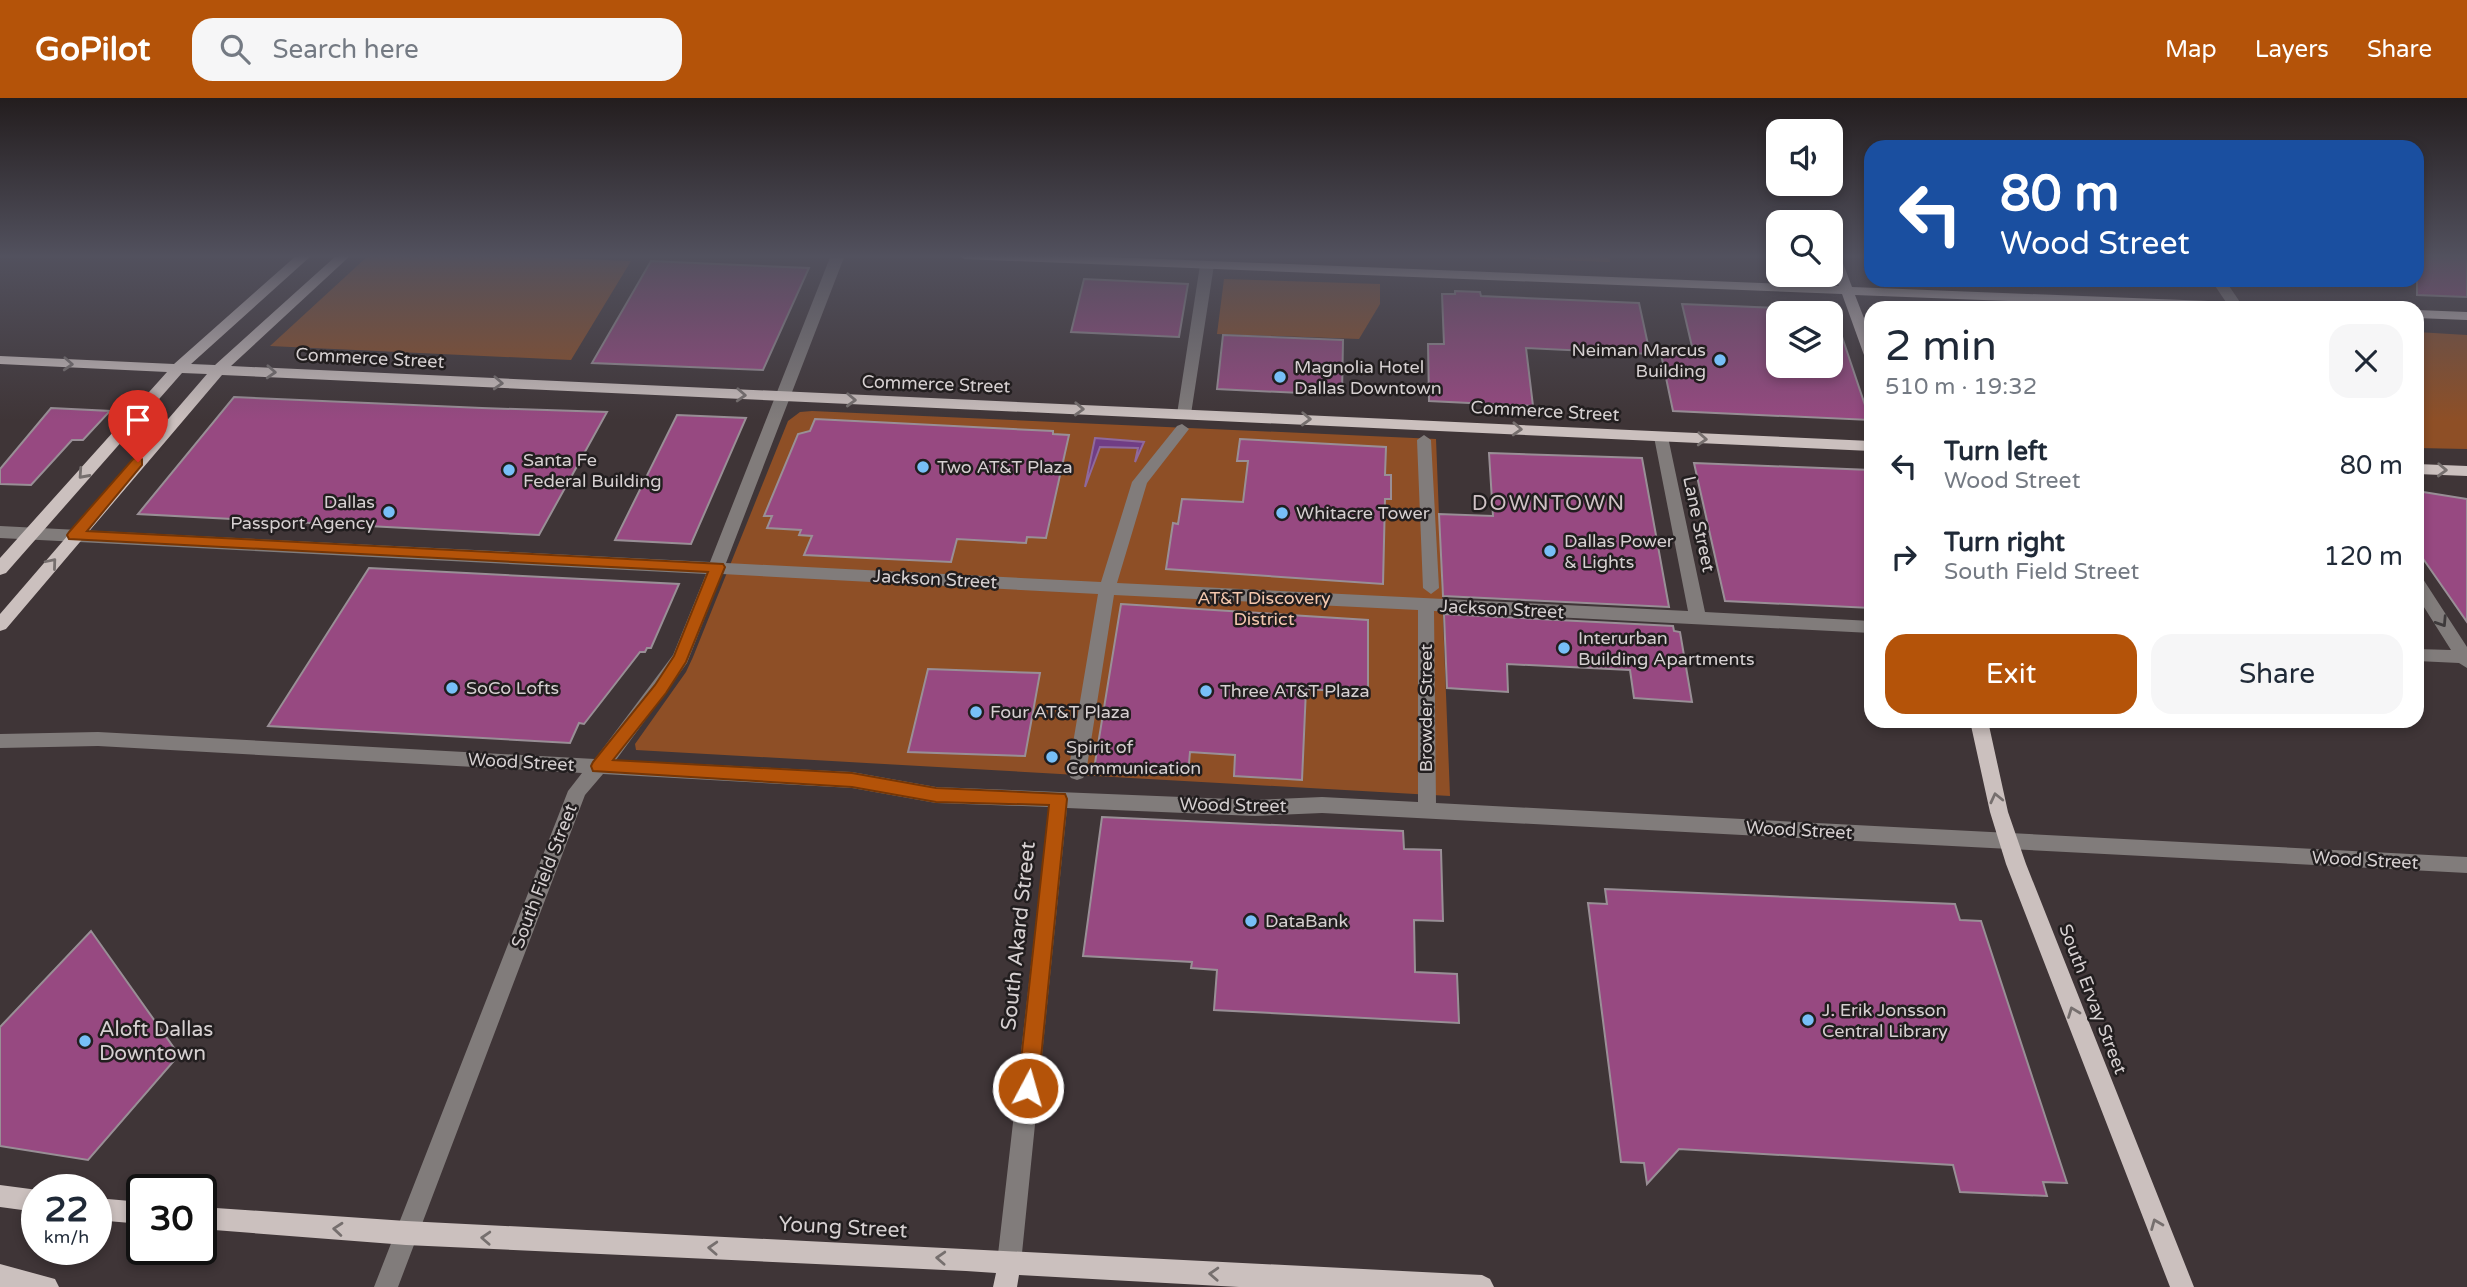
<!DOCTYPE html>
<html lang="en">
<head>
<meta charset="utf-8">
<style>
  :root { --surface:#fff; --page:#f6f6f7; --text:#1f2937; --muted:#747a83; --accent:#b45309 }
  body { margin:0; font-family:"Varela Round",sans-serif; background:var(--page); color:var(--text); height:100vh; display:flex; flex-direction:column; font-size:26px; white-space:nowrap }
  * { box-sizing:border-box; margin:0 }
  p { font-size:23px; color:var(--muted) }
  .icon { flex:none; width:38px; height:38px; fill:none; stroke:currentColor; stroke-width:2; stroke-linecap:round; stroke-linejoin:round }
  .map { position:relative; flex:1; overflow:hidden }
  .panel { position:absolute; left:1864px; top:203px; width:560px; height:427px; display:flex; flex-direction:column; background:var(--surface); border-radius:21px; box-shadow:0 4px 10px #0003 }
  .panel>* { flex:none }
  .guide { position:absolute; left:1864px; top:42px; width:560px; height:147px; border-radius:21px; box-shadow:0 4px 10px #0003; background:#1a4fa0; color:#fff; overflow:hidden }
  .buttons { position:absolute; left:1766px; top:21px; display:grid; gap:14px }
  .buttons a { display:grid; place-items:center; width:77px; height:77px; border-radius:14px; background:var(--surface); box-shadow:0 4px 10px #0003; font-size:35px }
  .speed { position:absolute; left:21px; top:1076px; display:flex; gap:14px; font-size:35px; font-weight:700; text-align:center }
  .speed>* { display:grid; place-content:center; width:91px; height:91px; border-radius:50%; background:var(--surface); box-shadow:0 4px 10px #0003; line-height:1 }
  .speed small { font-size:18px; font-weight:400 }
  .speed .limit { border:4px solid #111; border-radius:10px; background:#fff; color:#111 }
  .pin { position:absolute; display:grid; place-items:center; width:60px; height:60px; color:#fff; margin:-72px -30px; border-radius:50% 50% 50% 0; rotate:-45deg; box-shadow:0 0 7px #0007 }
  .pin .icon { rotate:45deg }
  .me { position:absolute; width:77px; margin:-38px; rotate:6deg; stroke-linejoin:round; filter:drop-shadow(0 0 5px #0008) }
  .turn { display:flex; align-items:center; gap:24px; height:147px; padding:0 21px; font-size:32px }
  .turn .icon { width:91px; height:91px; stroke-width:2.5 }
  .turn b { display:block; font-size:49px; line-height:60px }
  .round { display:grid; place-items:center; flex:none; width:74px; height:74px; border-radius:21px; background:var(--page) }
  .summary { display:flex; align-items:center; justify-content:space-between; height:119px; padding:0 21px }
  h1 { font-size:42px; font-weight:600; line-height:52px }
  .cta { display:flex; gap:14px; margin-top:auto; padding:14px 21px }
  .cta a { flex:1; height:80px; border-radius:21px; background:var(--accent); color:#fff; font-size:28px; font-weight:600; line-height:80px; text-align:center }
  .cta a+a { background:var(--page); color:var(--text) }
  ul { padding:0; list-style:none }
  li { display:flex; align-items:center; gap:21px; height:91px; padding:0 21px }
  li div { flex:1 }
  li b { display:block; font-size:26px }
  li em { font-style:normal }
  header { display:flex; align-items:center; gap:42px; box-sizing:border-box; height:98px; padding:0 35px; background:var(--accent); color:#fff }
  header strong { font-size:33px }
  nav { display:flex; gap:38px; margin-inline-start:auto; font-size:24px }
  .search { width:490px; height:63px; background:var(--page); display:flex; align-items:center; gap:18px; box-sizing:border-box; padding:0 24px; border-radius:21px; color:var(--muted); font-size:26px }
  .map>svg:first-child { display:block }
</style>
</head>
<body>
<header>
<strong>GoPilot</strong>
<div class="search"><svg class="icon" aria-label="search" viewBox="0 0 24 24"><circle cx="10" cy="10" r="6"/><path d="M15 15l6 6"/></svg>Search here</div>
<nav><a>Map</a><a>Layers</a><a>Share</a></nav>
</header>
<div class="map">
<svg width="2467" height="1189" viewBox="0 0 2467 1189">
  <rect width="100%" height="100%" fill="#3f3537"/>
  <path fill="#8e4f26" d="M369 157H486L631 163 571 262 270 248Z
    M1530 157H1609L1610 164 1530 161Z
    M1224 181 1380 186V206L1359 241 1217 236Z
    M2417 234 2467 237V351L2417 350Z
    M812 313 1436 341 1450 698 636 652 635 646 686 574 693 559 788 323 800 314Z"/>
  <path fill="#703d85" stroke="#8f699c" stroke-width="2" d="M1095 340 1144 344 1135 364 1138 350 1100 349 1085 389Z"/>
  <path fill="#974981" stroke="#998f96" stroke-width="2" d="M2417 157H2467V199L2417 197Z
    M651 163 717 166 809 170 763 272 592 265Z
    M1084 181 1188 186 1179 239 1071 234Z
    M1455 193 1480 194 1481 198 1639 205 1650 256 1526 250 1533 308 1429 303 1428 246H1444L1442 196H1455Z
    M1682 206 1778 210V268H1830V216L1834 215 1870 322 1673 313 1661 256 1694 257Z
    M1223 237 1343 242 1342 297 1217 291Z
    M234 299 482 310 607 314 539 437 138 416Z
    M51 310 110 313 83 342H72L31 387 0 386V371Z
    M677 317 746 320 691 446 615 442Z
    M815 321 1053 333V336L1069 337 1046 440 1027 439 1026 445 957 441 951 464 804 457 812 438 799 437 801 432 767 430 772 418H764L798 336 810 333Z
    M1240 341 1386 349 1385 377H1391V401H1385L1383 486 1166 471 1173 425 1178 426 1182 401 1243 404 1248 363H1237Z
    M1489 355 1642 360 1669 509 1443 498 1439 416 1493 418Z
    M1694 365 1871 372V510L1725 503Z
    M2417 393 2467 401V524L2417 452Z
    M369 470 679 486 651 550H647L645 554H640L584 626 579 625 570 645 268 628Z
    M1121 506 1368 522V595L1306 591 1302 682 1234 678 1235 657 1190 654 1188 677 1094 671Z
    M1444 516 1673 528 1674 533 1680 534 1692 604 1634 600 1630 572 1507 566 1508 594 1447 590Z
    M928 571 1040 575 1025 658 908 654Z
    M1102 719 1403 733 1404 751 1441 752 1443 823 1414 822 1415 874 1457 876 1459 925 1214 912 1217 872 1191 870 1192 864 1083 858Z
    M1605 791 1955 806 1960 822 1981 823 2067 1085 2043 1084 2047 1098 1960 1094 1953 1067 1679 1051 1647 1086 1644 1065 1621 1064 1588 805 1607 806Z
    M91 833 179 957 88 1062 0 1048V929Z"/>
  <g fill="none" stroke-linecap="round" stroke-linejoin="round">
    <path fill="#817c7b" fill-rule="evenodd" d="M831 157H845L726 465 1101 484 1132 384 1177 328 1182 326 1189 331 1147 385 1117 485 1688 513 1654 339 1661 334 1668 339 1705 514 1871 523V535L1434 513 1436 705 2467 759V775L1322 715 1255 718 1067 710 1021 1165 1017 1173 1009 1177 1001 1173 997 1165 1049 709 936 705 852 690 603 676 585 697 398 1189H374L568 693 582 675 98 648 0 650V636L98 634 595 661 673 557 706 476 0 440V428L710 464ZM722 476 1098 496 1068 675 1071 680 1077 682 1083 680 1086 675 1114 497 1418 512V704L1322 699 1255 702 936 689 852 674 616 662 687 565Z
      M1207 163 1214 167 1191 316 1184 321 1177 316 1200 167Z
      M2211 182H2225L2244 210H2230Z
      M1424 337 1431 342 1439 490 1431 496 1423 490 1417 342Z
      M2417 479 2423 481 2467 549V570L2459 565 2417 563V551L2451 552 2417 498Z"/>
    <path fill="#cbc0be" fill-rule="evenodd" d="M297 157H312L191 266 215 267 337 157H351L231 268 1871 343V353L222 277 6 531 0 533V516L207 276 182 275 6 475 0 477V460L167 274 0 266V258L174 266Z
      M957 157H1060L1839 188 1830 165V157H1840L1852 189 2284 206 2291 210H2183L1855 197 1871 238V261L1864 257 1842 196 964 161Z
      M2417 212 2467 214V222L2417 220Z
      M2417 366 2467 368V378L2417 376Z
      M1970 623H1988L2008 714 2026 766 2194 1189H2170L2006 766 1990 714Z
      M0 1087 38 1092 37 1114 0 1109Z
      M96 1100 142 1104V1126L96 1122Z
      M201 1109 406 1123 1482 1177 1490 1181 1494 1189H1239L1019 1177 1017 1189H993L996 1175 966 1173 406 1147 201 1131Z
      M0 1166 55 1181 59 1189H0Z"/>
  </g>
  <defs><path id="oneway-chevron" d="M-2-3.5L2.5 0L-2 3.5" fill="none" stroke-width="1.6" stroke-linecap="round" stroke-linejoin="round" transform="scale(1.75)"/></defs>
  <g stroke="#766f6e">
    <use href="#oneway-chevron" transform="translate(68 266) rotate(3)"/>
    <use href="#oneway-chevron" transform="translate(271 274) rotate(3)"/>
    <use href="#oneway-chevron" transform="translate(498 285) rotate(3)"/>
    <use href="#oneway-chevron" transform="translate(741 297) rotate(3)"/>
    <use href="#oneway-chevron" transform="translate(851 302) rotate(2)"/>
    <use href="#oneway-chevron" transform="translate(1079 311) rotate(2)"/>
    <use href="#oneway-chevron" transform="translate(1306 321) rotate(2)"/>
    <use href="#oneway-chevron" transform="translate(1517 331) rotate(3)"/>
    <use href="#oneway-chevron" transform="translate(1702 341) rotate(3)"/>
    <use href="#oneway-chevron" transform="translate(2442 372) rotate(2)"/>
    <use href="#oneway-chevron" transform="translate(83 376) rotate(132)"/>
    <use href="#oneway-chevron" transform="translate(52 465) rotate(-50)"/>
    <use href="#oneway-chevron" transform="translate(1996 700) rotate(-103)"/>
    <use href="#oneway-chevron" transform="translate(2073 914) rotate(-111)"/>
    <use href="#oneway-chevron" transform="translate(2156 1126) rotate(-112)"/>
    <use href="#oneway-chevron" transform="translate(338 1131) rotate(-175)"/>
    <use href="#oneway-chevron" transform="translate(486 1140) rotate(-177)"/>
    <use href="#oneway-chevron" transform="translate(713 1150) rotate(-177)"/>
    <use href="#oneway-chevron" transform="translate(941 1160) rotate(-177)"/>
    <use href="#oneway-chevron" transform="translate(1214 1176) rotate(-177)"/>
  </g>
  <use stroke="#3e3a3b" href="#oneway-chevron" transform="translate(2442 524) rotate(57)"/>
  <linearGradient id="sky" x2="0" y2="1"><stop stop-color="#231d1e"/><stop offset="0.49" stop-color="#52515e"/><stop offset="1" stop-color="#52515e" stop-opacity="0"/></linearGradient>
  <rect width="2467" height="323" fill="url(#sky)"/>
  <path fill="#b45309" stroke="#753606" stroke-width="2" d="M138 359 142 361V367L87 433 723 466 725 469 686 564 666 595 613 662 852 675 936 690 1065 696 1067 701 1038 990 1035 996 1028 999 1021 996 1018 990 1049 707 936 704 852 689 593 673 591 668 593 664 655 587 674 558 708 474 69 441 67 437 69 434 133 361Z"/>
  <g fill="#77bff7" stroke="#221e1f" stroke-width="2.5">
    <circle cx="1720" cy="262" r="7"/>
    <circle cx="1280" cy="279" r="7"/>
    <circle cx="923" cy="369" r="7"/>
    <circle cx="509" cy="372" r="7"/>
    <circle cx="389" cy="414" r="7"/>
    <circle cx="1282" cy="415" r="7"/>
    <circle cx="1550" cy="453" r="7"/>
    <circle cx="1564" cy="550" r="7"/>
    <circle cx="452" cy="590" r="7"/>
    <circle cx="1206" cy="593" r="7"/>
    <circle cx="976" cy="614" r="7"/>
    <circle cx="1052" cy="659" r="7"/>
    <circle cx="1251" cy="823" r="7"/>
    <circle cx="1808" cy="922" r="7"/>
    <circle cx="85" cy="943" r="7"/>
  </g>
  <g text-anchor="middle" stroke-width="5" stroke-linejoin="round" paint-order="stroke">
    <g font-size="18" fill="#d6d0d1" stroke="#221e1f" text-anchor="start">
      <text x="1706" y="258" text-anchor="end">Neiman Marcus<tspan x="1706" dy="21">Building</tspan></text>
      <text x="1294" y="275">Magnolia Hotel<tspan x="1294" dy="21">Dallas Downtown</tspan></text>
      <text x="523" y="368">Santa Fe<tspan x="523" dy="21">Federal Building</tspan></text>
      <text x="937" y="375">Two AT&amp;T Plaza</text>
      <text x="375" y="410" text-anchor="end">Dallas<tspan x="375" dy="21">Passport Agency</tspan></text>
      <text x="1296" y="421">Whitacre Tower</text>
      <text x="1564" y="449">Dallas Power<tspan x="1564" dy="21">&amp; Lights</tspan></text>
      <text x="1578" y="546">Interurban<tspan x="1578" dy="21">Building Apartments</tspan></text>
      <text x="466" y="596">SoCo Lofts</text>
      <text x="1220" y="599">Three AT&amp;T Plaza</text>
      <text x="990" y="620">Four AT&amp;T Plaza</text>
      <text x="1066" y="655">Spirit of<tspan x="1066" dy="21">Communication</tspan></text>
      <text x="1265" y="829">DataBank</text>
      <text x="1822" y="918">J. Erik Jonsson<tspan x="1822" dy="21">Central Library</tspan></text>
    </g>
    <g font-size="18" fill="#d6d0d1" stroke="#221e1f">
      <text transform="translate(370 260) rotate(3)" y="6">Commerce Street</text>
      <text transform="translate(936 286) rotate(2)" y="6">Commerce Street</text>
      <text transform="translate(1545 313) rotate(3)" y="6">Commerce Street</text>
      <text transform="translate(1699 426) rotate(78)" y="6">Lane Street</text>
      <text transform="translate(935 481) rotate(3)" y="6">Jackson Street</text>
      <text transform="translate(1502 511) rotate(3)" y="6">Jackson Street</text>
      <text transform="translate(1426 610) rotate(-90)" y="6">Browder Street</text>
      <text transform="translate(521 664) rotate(3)" y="6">Wood Street</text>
      <text transform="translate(1233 707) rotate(1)" y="6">Wood Street</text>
      <text transform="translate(1799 732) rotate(3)" y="6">Wood Street</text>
      <text transform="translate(2365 762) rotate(3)" y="6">Wood Street</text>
      <text transform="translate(544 778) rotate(-69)" y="6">South Field Street</text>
      <text transform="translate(2093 901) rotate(69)" y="6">South Ervay Street</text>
    </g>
    <g font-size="18" fill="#f5c8ae" stroke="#221e1f">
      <text x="1264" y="506">AT&amp;T Discovery<tspan x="1264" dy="21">District</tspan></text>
    </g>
    <g font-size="21" letter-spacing="2" fill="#d0c3c6" stroke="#221e1f">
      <text x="1549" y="412">DOWNTOWN</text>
    </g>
    <g font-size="21" fill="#d6d0d1" stroke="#221e1f">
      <text transform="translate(1018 838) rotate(-84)" y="7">South Akard Street</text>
      <text transform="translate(843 1129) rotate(3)" y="7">Young Street</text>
    </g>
    <g font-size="21" fill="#d6d0d1" stroke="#221e1f" text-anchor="start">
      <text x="99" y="938">Aloft Dallas<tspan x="99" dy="24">Downtown</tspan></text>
    </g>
  </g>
</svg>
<div class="buttons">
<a><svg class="icon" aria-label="sound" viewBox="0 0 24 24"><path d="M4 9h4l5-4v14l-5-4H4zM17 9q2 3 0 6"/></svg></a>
<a><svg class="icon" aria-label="search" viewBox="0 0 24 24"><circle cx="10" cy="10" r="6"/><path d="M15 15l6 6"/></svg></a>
<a><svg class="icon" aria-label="layers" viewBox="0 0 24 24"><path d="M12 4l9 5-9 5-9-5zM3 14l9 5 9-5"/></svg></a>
</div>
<div class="speed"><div>22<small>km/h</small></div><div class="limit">30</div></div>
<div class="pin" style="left:138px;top:364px;background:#d93025"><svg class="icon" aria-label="arrive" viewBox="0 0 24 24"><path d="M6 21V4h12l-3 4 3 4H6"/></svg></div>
<svg class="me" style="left:1028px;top:990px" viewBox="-20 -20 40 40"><circle r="17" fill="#b45309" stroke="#fff" stroke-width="3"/><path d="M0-11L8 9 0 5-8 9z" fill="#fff"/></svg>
<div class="guide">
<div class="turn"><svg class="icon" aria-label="left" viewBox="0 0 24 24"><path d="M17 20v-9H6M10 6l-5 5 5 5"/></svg><div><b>80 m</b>Wood Street</div></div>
</div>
<section class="panel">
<div class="summary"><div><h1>2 min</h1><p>510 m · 19:32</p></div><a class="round"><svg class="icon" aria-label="close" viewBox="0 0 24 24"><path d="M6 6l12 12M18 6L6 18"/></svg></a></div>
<ul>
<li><svg class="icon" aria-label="left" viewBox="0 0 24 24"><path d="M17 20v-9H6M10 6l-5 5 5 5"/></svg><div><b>Turn left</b><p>Wood Street</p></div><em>80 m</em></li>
<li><svg class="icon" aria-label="right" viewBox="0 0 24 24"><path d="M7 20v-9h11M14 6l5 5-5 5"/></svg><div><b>Turn right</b><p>South Field Street</p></div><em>120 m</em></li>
</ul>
<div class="cta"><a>Exit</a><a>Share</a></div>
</section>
</div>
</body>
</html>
